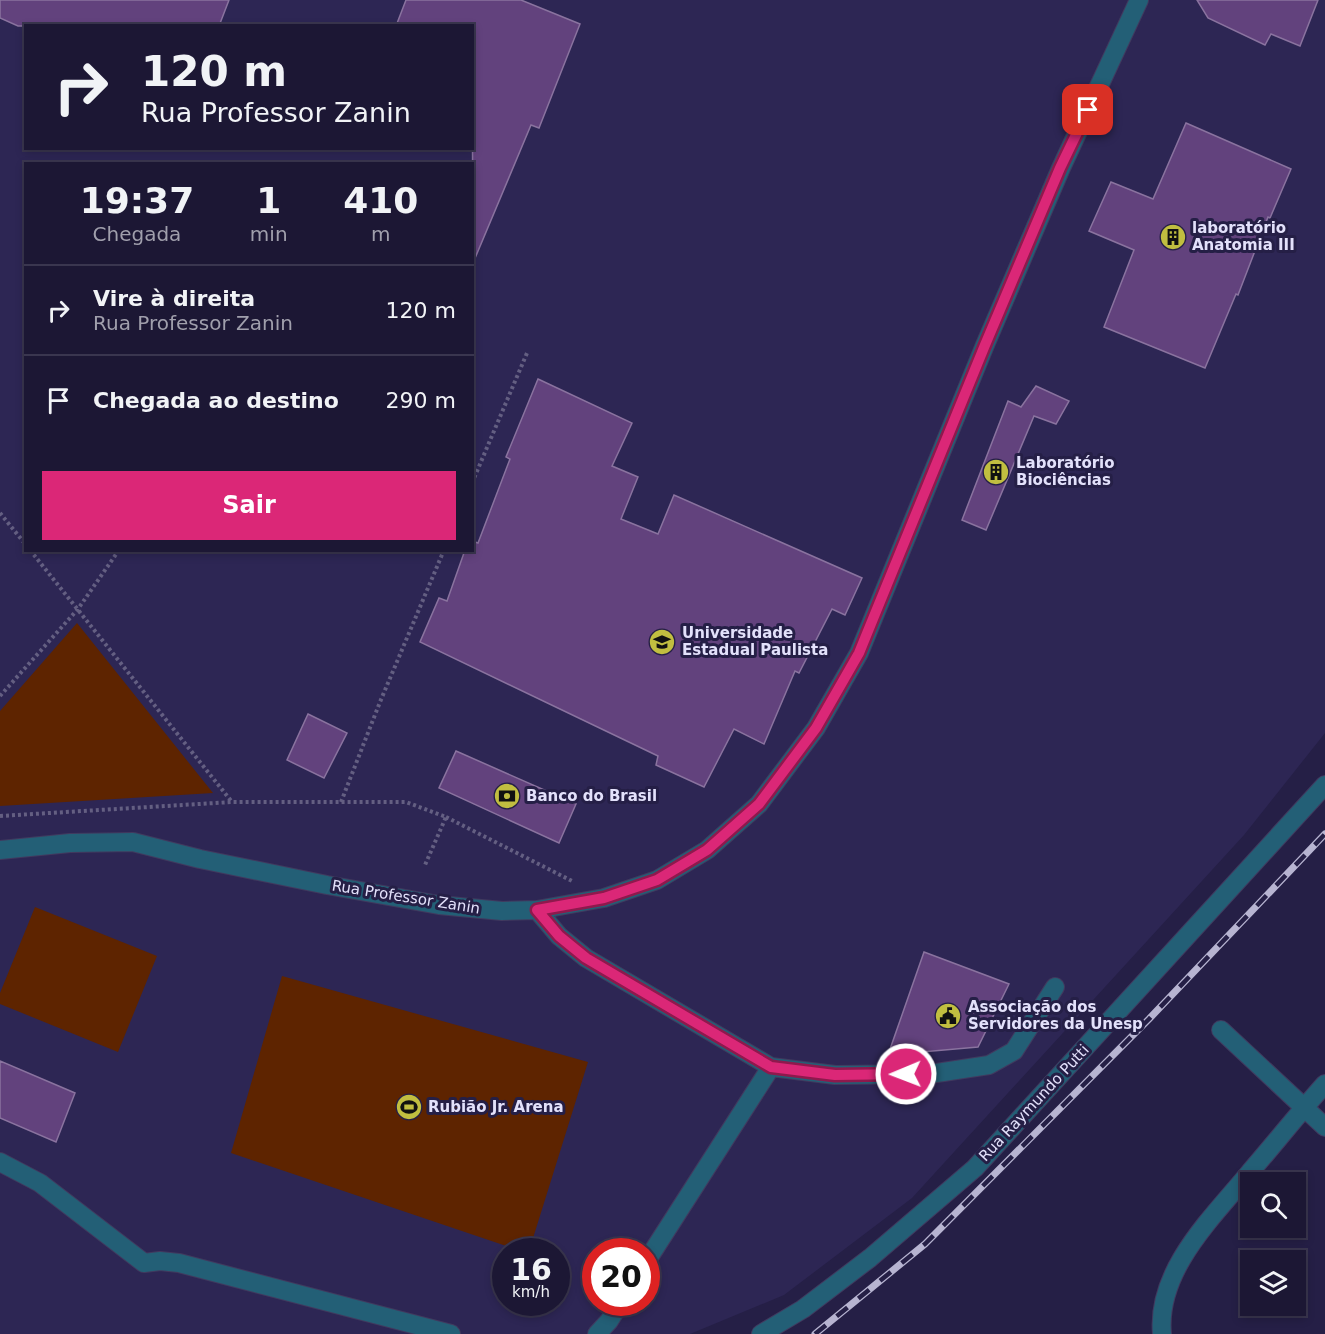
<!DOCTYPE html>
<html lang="pt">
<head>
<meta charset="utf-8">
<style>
  :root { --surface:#1c1734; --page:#292440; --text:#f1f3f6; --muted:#a09fac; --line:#3a364f; --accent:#db2777 }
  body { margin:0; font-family:"DejaVu Sans",sans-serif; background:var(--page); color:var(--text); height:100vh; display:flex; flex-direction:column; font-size:22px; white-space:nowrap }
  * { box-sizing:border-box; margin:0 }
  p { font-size:20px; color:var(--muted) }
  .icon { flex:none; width:33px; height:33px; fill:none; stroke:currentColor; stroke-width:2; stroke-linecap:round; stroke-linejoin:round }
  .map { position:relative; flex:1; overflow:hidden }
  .drawer { position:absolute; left:24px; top:162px; width:450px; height:390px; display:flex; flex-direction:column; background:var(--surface); border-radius:0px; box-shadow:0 3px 9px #0003,0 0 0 2px var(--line) }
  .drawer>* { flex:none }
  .banner { position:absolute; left:24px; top:24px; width:450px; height:126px; border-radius:0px; box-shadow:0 3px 9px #0003,0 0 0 2px var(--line); background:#1c1734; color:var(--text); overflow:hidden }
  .fabs { position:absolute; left:1240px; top:1172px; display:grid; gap:12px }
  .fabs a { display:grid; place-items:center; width:66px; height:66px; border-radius:0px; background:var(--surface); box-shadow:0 3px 9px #0003,0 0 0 2px var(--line); font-size:30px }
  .speed { position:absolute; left:492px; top:1238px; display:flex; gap:12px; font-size:30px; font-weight:700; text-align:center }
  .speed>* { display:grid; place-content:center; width:78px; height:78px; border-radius:50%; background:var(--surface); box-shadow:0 3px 9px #0003,0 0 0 2px var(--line); line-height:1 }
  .speed small { font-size:15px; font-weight:400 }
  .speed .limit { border:9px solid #d22; background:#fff; color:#111 }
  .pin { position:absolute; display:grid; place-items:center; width:51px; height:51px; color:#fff; margin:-26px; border-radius:12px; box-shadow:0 3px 9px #0006 }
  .me { position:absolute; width:66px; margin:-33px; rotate:269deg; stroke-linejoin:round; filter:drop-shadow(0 0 4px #0008) }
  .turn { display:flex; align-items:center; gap:21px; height:126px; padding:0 18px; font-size:27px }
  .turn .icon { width:78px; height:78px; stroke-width:2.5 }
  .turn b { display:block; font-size:42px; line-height:51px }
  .eta { display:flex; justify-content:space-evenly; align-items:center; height:102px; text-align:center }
  .eta b { font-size:36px; font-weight:800; line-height:42px }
  .cta { display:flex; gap:12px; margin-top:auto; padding:12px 18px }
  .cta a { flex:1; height:69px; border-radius:0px; background:var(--accent); color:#fff; font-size:24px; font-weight:800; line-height:69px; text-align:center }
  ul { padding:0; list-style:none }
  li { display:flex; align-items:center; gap:18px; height:90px; padding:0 18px; border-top:2px solid var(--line) }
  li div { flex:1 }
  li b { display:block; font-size:22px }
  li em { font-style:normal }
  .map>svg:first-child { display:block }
</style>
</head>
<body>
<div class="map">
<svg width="1325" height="1334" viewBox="0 0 1325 1334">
  <rect width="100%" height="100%" fill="#251f46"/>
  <path fill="#2d2654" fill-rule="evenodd" d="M0 0H1325V733L1244 835 912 1198 784 1295 690 1334H0ZM26 26H472V148H26ZM26 164H472V550H26ZM506 1251H556V1302H506ZM596 1251H646V1302H596Z"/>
  <path fill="#5e2400" d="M77 623 213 793 0 806V711Z
    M35 907 157 956 118 1052 0 1004V993Z
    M282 976 588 1062 529 1251H521L231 1153Z"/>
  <path fill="#62427d" stroke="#8a739f" stroke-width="1.5" d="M0 0H229L219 26H18L0 18Z
    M406 0H521L580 24 539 128 531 125 473 263 472 26H396Z
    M1197 0H1318L1300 46 1271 34 1265 45 1208 18Z
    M1186 123 1291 169 1270 218 1268 217 1238 295 1236 294 1205 368 1104 327 1134 250 1089 231 1111 182 1153 199Z
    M538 379 632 423 612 466 638 477 621 519 658 534 674 495 862 578 845 615 832 609 799 673 795 671 764 744 734 729 704 787 656 765 658 756 420 642 439 598 447 601 465 550H472V541L478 543 510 459 506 457Z
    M1036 386 1069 401 1056 424 1034 416 986 530 962 520 1008 401 1021 407Z
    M308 714 347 733 324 778 287 760Z
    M456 751 576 804 559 843 439 788Z
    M924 952 1009 984 978 1047 888 1055Z
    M0 1061 75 1093 56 1142 0 1118Z"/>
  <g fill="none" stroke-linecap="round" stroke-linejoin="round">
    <g stroke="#403a5f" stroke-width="20">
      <path id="minor" d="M0 850 70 843 133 842 200 859 327 885 439 905 502 911 537 910 604 898 657 880 707 850 759 804 816 728 859 653 985 345 1061 168 1139 0
        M537 910 559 936 586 958 771 1067 835 1075 930 1074 989 1065 1014 1051 1055 987
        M1221 1030 1325 1127
        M0 1162 40 1183 144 1263 160 1261 179 1263 451 1334
        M646 1262 771 1067
        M597 1334 609 1321 621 1302
        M761 1334 803 1309 870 1258 975 1168 1325 785
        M1162 1334C1156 1270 1213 1217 1250 1172 1275 1143 1299 1113 1325 1084"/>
    </g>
    <path stroke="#645f82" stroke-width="4" stroke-dasharray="3 3" stroke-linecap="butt" d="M472 483 527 353
      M0 513 26 545
      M30 550 232 802
      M0 696 78 609 119 550
      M341 802 380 702 444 550
      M0 816 232 802H406L446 817 425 865
      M446 817 574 882"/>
    <use href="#minor" stroke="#235f76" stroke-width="18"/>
    <g stroke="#b7b4d1" stroke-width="7">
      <path id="rail" d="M815 1334 925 1244 1149 1019 1325 834"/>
    </g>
    <use href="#rail" stroke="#251f46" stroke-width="4.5" stroke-dasharray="14" stroke-linecap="butt"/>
  </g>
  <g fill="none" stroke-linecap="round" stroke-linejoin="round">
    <g stroke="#8e194d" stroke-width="15">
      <path id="route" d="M906 1074 835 1075 771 1067 586 958 559 936 537 910 604 898 657 880 707 850 759 804 816 728 859 653 985 345 1060 168 1088 110"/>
    </g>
    <use href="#route" stroke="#db2777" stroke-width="10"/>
  </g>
  <defs>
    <g id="building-disc" transform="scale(1.35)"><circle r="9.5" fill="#c1be40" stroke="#251f46"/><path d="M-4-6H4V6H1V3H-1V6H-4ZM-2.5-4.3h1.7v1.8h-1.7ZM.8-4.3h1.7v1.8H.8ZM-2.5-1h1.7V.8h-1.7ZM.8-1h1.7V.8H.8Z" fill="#111"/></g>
    <g id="university-disc" transform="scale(1.35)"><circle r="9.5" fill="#c1be40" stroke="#251f46"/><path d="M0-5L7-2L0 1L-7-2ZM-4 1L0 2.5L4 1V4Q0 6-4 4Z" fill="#111"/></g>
    <g id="bank-disc" transform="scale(1.35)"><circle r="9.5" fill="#c1be40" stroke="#251f46"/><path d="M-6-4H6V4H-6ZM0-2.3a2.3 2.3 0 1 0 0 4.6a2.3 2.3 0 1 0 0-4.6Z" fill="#111"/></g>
    <g id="civic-disc" transform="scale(1.35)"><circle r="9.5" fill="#c1be40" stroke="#251f46"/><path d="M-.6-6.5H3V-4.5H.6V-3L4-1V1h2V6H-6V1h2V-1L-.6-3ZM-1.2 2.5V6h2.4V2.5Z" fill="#111"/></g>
    <g id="stadium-disc" transform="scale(1.35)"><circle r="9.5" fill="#c1be40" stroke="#251f46"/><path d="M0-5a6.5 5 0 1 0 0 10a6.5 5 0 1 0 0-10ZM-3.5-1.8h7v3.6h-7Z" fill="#111"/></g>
  </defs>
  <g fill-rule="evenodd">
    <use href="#building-disc" x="1173" y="237"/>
    <use href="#building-disc" x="996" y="472"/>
    <use href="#university-disc" x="662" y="642"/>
    <use href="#bank-disc" x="507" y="796"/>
    <use href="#civic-disc" x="948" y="1016"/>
    <use href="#stadium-disc" x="409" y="1107"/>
  </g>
  <g text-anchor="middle" stroke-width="6" stroke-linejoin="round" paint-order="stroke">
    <g font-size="15" font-weight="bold" fill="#e3e1fb" stroke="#251f46" text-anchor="start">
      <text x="1192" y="233">laboratório<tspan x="1192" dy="17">Anatomia III</tspan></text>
      <text x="1016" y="468">Laboratório<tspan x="1016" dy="17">Biociências</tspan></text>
      <text x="682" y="638">Universidade<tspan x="682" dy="17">Estadual Paulista</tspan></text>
      <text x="526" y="801">Banco do Brasil</text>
      <text x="968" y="1012">Associação dos<tspan x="968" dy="17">Servidores da Unesp</tspan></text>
      <text x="428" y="1112">Rubião Jr. Arena</text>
    </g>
    <g font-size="15" fill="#e3e1fb" stroke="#251f46">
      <text transform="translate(406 897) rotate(9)" y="5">Rua Professor Zanin</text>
      <text transform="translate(1034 1103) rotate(-47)" y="5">Rua Raymundo Putti</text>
    </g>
  </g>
</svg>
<div class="fabs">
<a><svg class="icon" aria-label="search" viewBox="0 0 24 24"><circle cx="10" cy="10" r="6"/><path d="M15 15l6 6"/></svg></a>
<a><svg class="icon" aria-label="layers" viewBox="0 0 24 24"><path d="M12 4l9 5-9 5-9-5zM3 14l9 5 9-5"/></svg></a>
</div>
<div class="speed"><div>16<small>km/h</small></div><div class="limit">20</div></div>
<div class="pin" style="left:1088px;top:110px;background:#d93025"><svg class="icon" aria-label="arrive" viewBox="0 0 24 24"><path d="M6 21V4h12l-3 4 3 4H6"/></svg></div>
<svg class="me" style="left:906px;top:1074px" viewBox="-20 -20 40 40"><circle r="17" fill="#db2777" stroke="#fff" stroke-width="3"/><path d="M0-11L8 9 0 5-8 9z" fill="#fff"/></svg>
<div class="banner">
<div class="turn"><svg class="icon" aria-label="right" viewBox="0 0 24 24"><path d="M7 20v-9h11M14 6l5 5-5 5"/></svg><div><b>120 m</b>Rua Professor Zanin</div></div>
</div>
<section class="drawer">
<div class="eta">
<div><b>19:37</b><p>Chegada</p></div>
<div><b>1</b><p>min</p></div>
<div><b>410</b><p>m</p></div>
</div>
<ul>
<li><svg class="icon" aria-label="right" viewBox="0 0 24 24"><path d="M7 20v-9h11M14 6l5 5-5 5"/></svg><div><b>Vire à direita</b><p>Rua Professor Zanin</p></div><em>120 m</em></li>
<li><svg class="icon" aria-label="arrive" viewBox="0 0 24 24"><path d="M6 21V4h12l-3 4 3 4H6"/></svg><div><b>Chegada ao destino</b></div><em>290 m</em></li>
</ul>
<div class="cta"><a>Sair</a></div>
</section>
</div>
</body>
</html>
